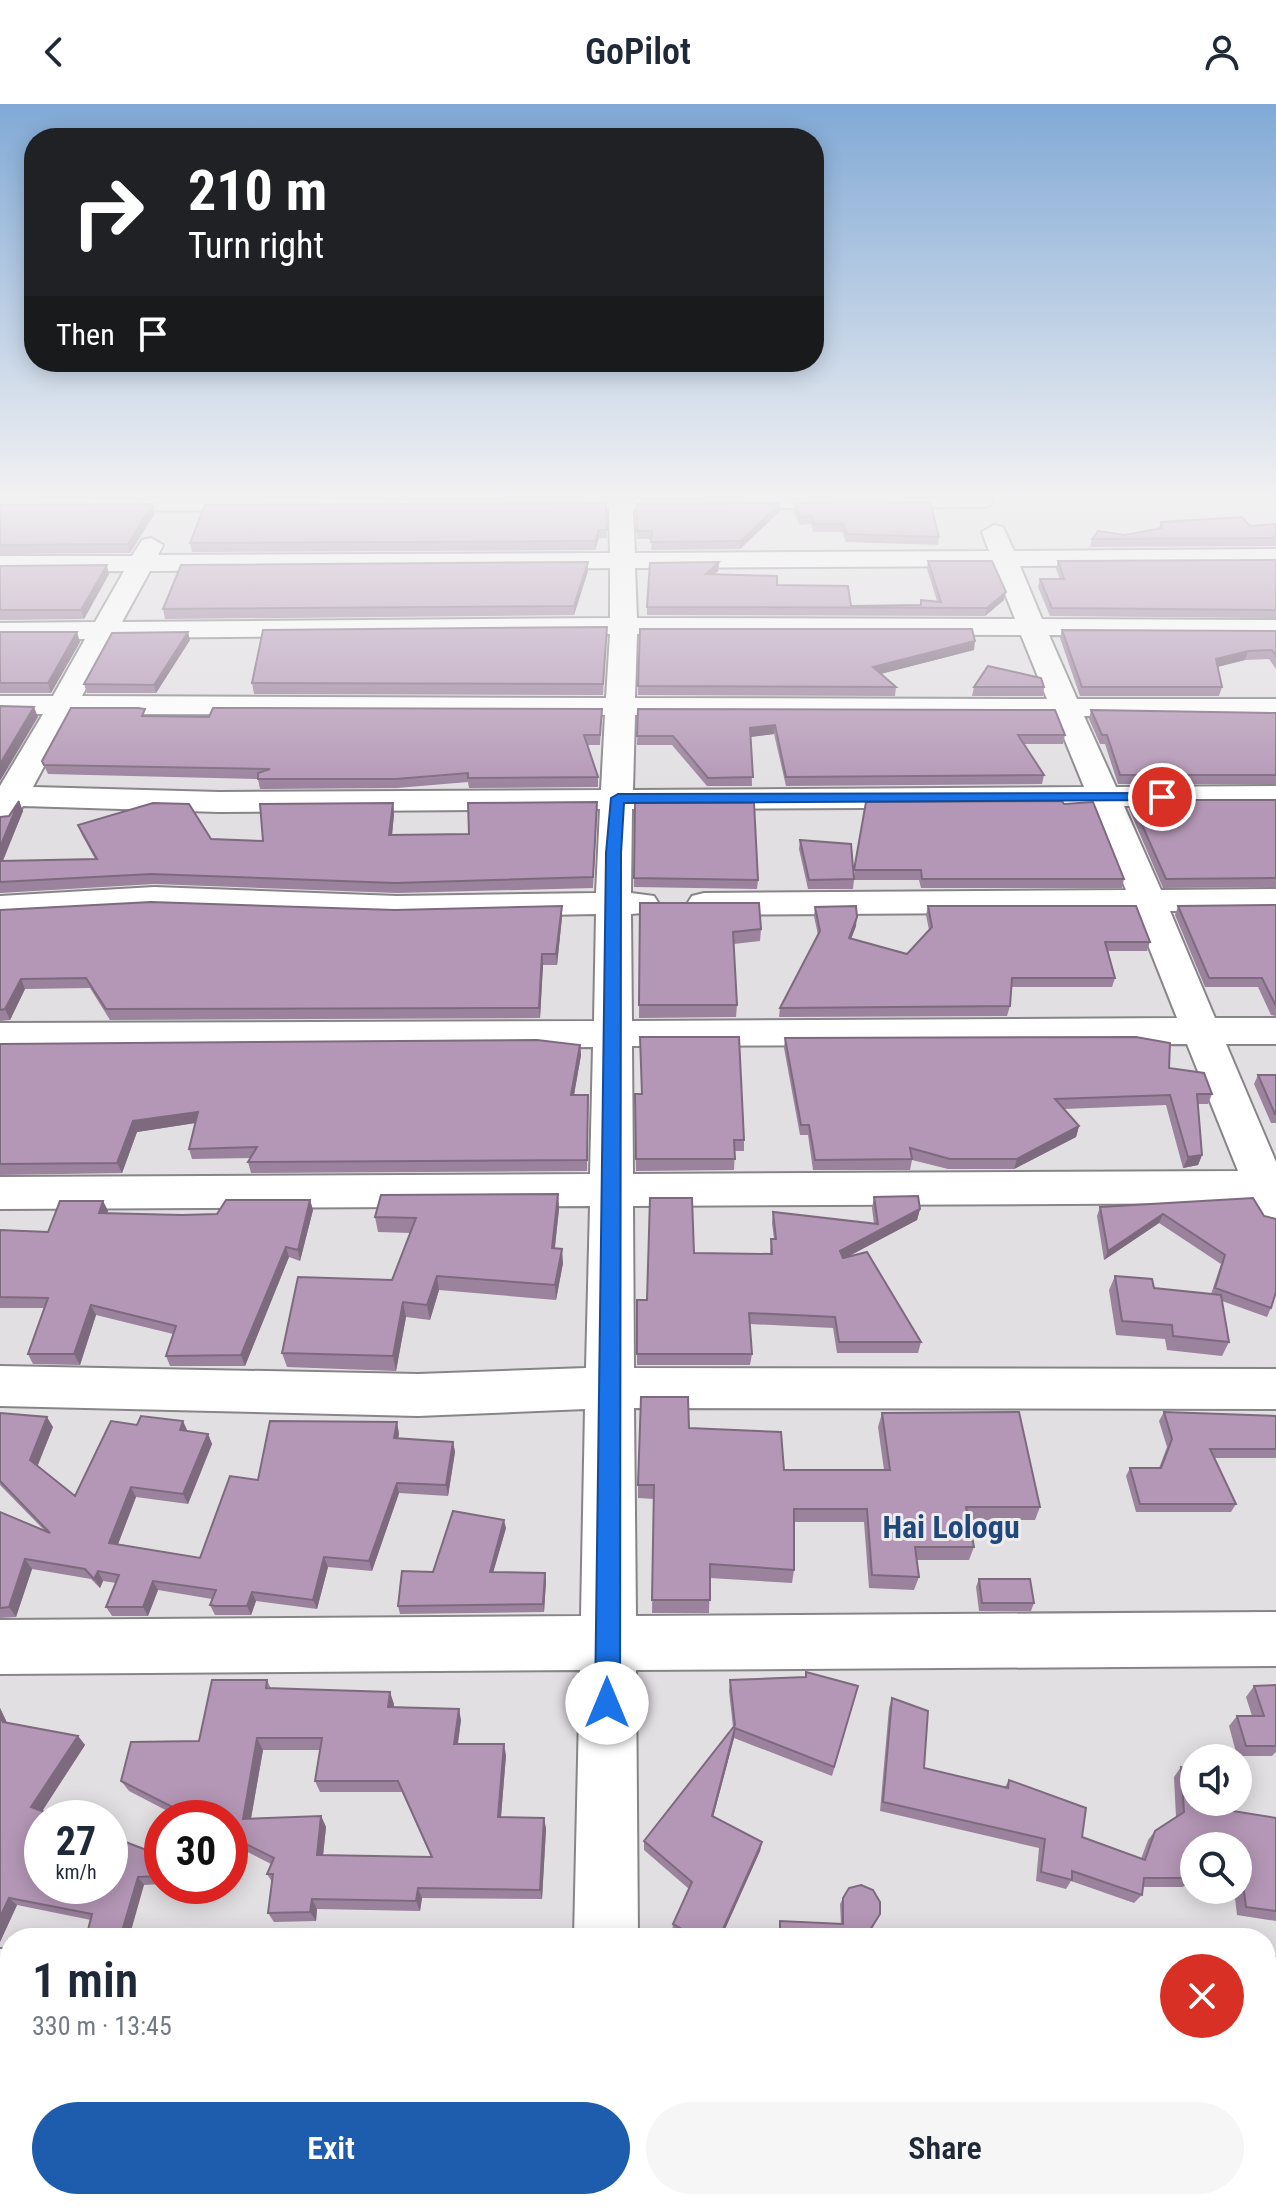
<!DOCTYPE html>
<html lang="en">
<head>
<meta charset="utf-8">
<style>
  :root { --surface:#fff; --page:#f6f6f7; --text:#1f2937; --muted:#747a83; --accent:#1e5dae }
  body { margin:0; font-family:"Roboto Condensed",sans-serif; background:var(--page); color:var(--text); height:100vh; display:flex; flex-direction:column; font-size:30px; white-space:nowrap }
  * { box-sizing:border-box; margin:0 }
  p { font-size:26px; color:var(--muted) }
  .icon { flex:none; width:44px; height:44px; fill:none; stroke:currentColor; stroke-width:2; stroke-linecap:round; stroke-linejoin:round }
  .map { position:relative; flex:1; overflow:hidden }
  .panel { position:absolute; left:0px; top:1824px; width:1276px; height:282px; display:flex; flex-direction:column; background:var(--surface); border-radius:32px 32px 0 0; box-shadow:0 4px 20px #0003 }
  .panel>* { flex:none }
  .guide { position:absolute; left:24px; top:24px; width:800px; height:244px; border-radius:32px; box-shadow:0 4px 20px #0003; background:#202124; color:#fff; overflow:hidden }
  .tools { position:absolute; left:1180px; top:1640px; display:grid; gap:16px }
  .tools a { display:grid; place-items:center; width:72px; height:72px; border-radius:50%; background:var(--surface); box-shadow:0 4px 20px #0003; font-size:40px }
  .speed { position:absolute; left:24px; top:1696px; display:flex; gap:16px; font-size:40px; font-weight:700; text-align:center }
  .speed>* { display:grid; place-content:center; width:104px; height:104px; border-radius:50%; background:var(--surface); box-shadow:0 4px 20px #0003; line-height:1 }
  .speed small { font-size:20px; font-weight:400 }
  .speed .limit { border:12px solid #d22; background:#fff; color:#111 }
  .pin { position:absolute; display:grid; place-items:center; width:68px; height:68px; color:#fff; margin:-34px; border:4px solid #fff; border-radius:50%; box-shadow:0 2px 8px #0007 }
  .me { position:absolute; width:88px; margin:-44px; rotate:0deg; stroke-linejoin:round; filter:drop-shadow(0 0 6px #0008) }
  .turn { display:flex; align-items:center; gap:28px; height:168px; padding:0 32px; font-size:36px }
  .turn .icon { width:104px; height:104px; stroke-width:2.5 }
  .turn b { display:block; font-size:56px; line-height:68px }
  .then { display:flex; align-items:center; height:76px; padding:0 32px; background:#0003; gap:16px; font-size:30px }
  .round { display:grid; place-items:center; flex:none; width:84px; height:84px; border-radius:42px; background:var(--page) }
  .overview { display:flex; align-items:center; justify-content:space-between; height:136px; padding:0 32px }
  h1 { font-size:48px; font-weight:600; line-height:60px }
  .button { display:flex; gap:16px; margin-top:auto; padding:16px 32px }
  .button a { flex:1; height:92px; border-radius:48px; background:var(--accent); color:#fff; font-size:32px; font-weight:600; line-height:92px; text-align:center }
  .button a+a { background:var(--page); color:var(--text) }
  header { display:flex; justify-content:space-between; align-items:center; height:104px; padding:0 32px; background:var(--surface); font-size:36px; font-weight:600 }
  .map>svg:first-child { display:block }
</style>
</head>
<body>
<header><svg class="icon" aria-label="back" viewBox="0 0 24 24"><path d="M15 5l-7 7 7 7"/></svg>GoPilot<svg class="icon" aria-label="person" viewBox="0 0 24 24"><circle cx="12" cy="8" r="4"/><path d="M4 21q1-7 8-7t8 7"/></svg></header>
<div class="map">
<svg width="1276" height="2105" viewBox="0 0 1276 2105">
  <rect width="100%" height="100%" fill="#e2dfe2"/>
  <g fill="none" stroke-linecap="round" stroke-linejoin="round">
    <g stroke="#878588" stroke-width="4">
      <path id="minor" d="M0 394H993L991 401 983 403 633 405 635 449 989 447 982 428 994 421 1003 423 1014 447 1276 445V461L1020 462 1042 515 1276 516V532L1049 531 1077 595H1276V613L1084 612 1116 683 1276 682V702H1124L1161 786 1276 785V807H1170L1215 914H1276V940H1226L1276 1058V1122L1260 1118 1250 1099 633 1102 634 1264 1276 1265V1305L634 1304 636 1512 1276 1508V1562L636 1566 638 1834H574L580 1566 0 1570V1516L581 1512 585 1305 418 1312 0 1302V1262L418 1270 586 1264 590 1102 0 1105V1073L590 1070 593 943 0 945V919L594 917 596 810 397 814 154 805 0 814V792L154 783 397 792 596 789 600 705 219 708 23 702 12 719 0 722V682L43 610H0V592H53L85 535H0V519L95 518 124 467 0 468V452H132L142 436 151 434 163 441 158 451 610 449 609 405 0 407ZM994 462 1015 515 637 514 635 464ZM610 464V514L122 518 150 467ZM610 530 606 594 82 592 113 534ZM637 530 1021 531 1047 595 635 594ZM72 610 605 611 601 686 219 688 33 683ZM635 611 1055 612 1084 683 633 686ZM1092 703 1126 786 704 789 692 792 687 800 692 808 704 811 1135 808 1177 914 632 917 631 810 654 808 659 800 654 792 631 789 632 705ZM1187 940 1238 1067 633 1070 632 942Z
        M0 1845H10V1909H0Z
        M1266 1853H1276V1919H1266Z
        M567 2096H639V2105H567Z"/>
    </g>
    <use href="#minor" fill="#fff" fill-rule="evenodd"/>
  </g>
  <path fill="#9b829d" fill-rule="evenodd" d="M606 399 607 434H599L595 446 192 448 190 439Z
    M794 399 939 433 938 441 846 438 842 428H813L811 420 800 421 793 407Z
    M636 400 780 407 740 445 651 446 652 435H637Z
    M0 401 155 409 130 449 0 450Z
    M1161 418 1250 422 1276 420V442L1090 443 1092 435 1159 425Z
    M1276 456V514L1050 512 1038 483 1040 475H1060L1056 465 1058 457Z
    M928 457 1004 496 985 512 647 511V503L719 458 718 467 714 470 777 481 851 502 921 501 937 497 927 465Z
    M588 458V467L574 511 165 515 163 505Z
    M0 462 109 470 84 515 0 516Z
    M607 523 603 591 254 590 252 579Z
    M640 525 974 546 881 570 896 583 895 592 638 591Z
    M1062 526 1276 527V565L1269 555 1245 556 1217 563 1222 583 1219 592H1080L1060 534Z
    M0 528 80 538 51 589H0Z
    M190 536 156 589H87L84 580Z
    M974 583H1044L1043 592H972Z
    M602 605 600 641H587L598 673V683L469 684 468 678 397 684 260 685 258 675 48 670 42 657 147 612 209 613Z
    M638 605 1065 631 1063 640H1024L1044 671 1042 680 786 682 774 630 751 633 752 682H707L672 641H637Z
    M1091 606 1276 609V680H1118L1105 640H1100L1089 615Z
    M1131 696H1276V783L1163 784 1129 705Z
    M19 697 23 707 3 757 95 755 82 731 78 721 211 735 263 737 393 699 394 710 392 731 469 730 597 708 593 784 397 789 154 780 0 789V713L9 712Z
    M866 698 1124 775 1122 784H921L919 776H854L853 785H808L799 745 800 736 854 772Z
    M635 699 758 776 757 785 634 783Z
    M640 799 761 825 760 837 734 840 737 901 736 913 639 914Z
    M1276 801V912L1271 911 1258 883H1205L1175 811 1178 802Z
    M562 802V813L557 861H543L540 914 110 916 90 884 25 885 10 916 0 917V806H395Z
    M928 802 1150 838 1147 847H1108L1115 874 1112 883H1011L1010 902 1007 912 779 913 780 904 818 831 814 812 815 803 856 822 851 835 907 850 929 826 926 811Z
    M785 934 1169 964 1212 990 1208 1000H1198L1202 1051 1198 1061 1183 1064 1166 1001 1064 1005 1079 1022 1076 1033 1014 1065H948L912 1056 910 1066H813L808 1031H800L784 944Z
    M0 940 580 941 581 951 574 991H588L587 1067 251 1069 248 1058 251 1054 192 1055 189 1045 195 1019 137 1028 122 1069 0 1071Z
    M1258 971H1276V1019H1271L1254 980Z
    M635 990 744 1036V1047H735L734 1066 636 1067Z
    M558 1090 559 1105 555 1144 563 1159 556 1196 439 1186 430 1216 406 1213 396 1267 287 1263 282 1249 392 1176 411 1129 378 1128 375 1113Z
    M874 1093 920 1105 917 1116 846 1153 921 1238 918 1249H837L833 1224 750 1220 752 1250 750 1261H637V1196H647L694 1149 770 1150 771 1135H774L772 1119 773 1108 874 1120 872 1104Z
    M1253 1094 1271 1204 1267 1213 1222 1197 1229 1238 1222 1252 1167 1246 1165 1235 1116 1231 1109 1186 1115 1172 1154 1184 1211 1190 1221 1160 1159 1119 1104 1156 1097 1112 1100 1103Z
    M310 1096 313 1106 300 1157 289 1153 245 1262H170L166 1252 173 1230 96 1211 80 1261 33 1260 28 1250 44 1204H0V1126L48 1128 103 1097 108 1107 107 1110 182 1111 217 1110Z
    M1164 1308 1276 1312V1354H1214L1236 1400 1231 1408H1136L1126 1372 1130 1364H1159L1167 1343 1159 1317Z
    M0 1309 53 1323 37 1362 75 1392 188 1327 208 1330 212 1340 188 1400 136 1393 118 1440 200 1454 258 1376 399 1329 398 1334 453 1338 455 1348 448 1392 399 1389 372 1467 328 1463 317 1505 256 1497 251 1511H215L210 1501 212 1495 158 1486 148 1512H112L106 1503 116 1479 103 1477 100 1484 91 1475 32 1465 16 1513 0 1514V1408L44 1426 0 1381Z
    M882 1309 1040 1403 1035 1416H969L974 1443 969 1456H917L919 1473 914 1486 869 1484 864 1418H794V1466L792 1479 710 1474 709 1509H652L654 1395 638 1394V1381L689 1324 784 1366H884L878 1323Z
    M506 1424 493 1468 545 1469 546 1477 544 1508 400 1510 398 1502 433 1468Z
    M979 1475 1034 1499 1031 1507H979L976 1483Z
    M267 1576 271 1585 394 1600 393 1603 461 1616 458 1640 506 1651 501 1713 544 1714 546 1725 542 1795 422 1794 420 1807 317 1805 316 1817 274 1818 268 1809 272 1778 267 1770 271 1760 230 1739V1714H181L129 1687 121 1677 199 1637ZM263 1646H320L315 1677 320 1688H402L431 1753 323 1751 326 1723 321 1712 251 1715Z
    M730 1576 858 1582 832 1672 734 1634 713 1713 762 1738 760 1747 721 1834H683L672 1828 673 1820 689 1785 644 1746V1737L733 1623 729 1587Z
    M1276 1581V1648L1272 1652H1237L1229 1622 1237 1612H1252L1246 1593 1254 1582Z
    M892 1594 924 1664 1005 1683 1009 1676 1082 1733 1141 1755 1148 1736 1155 1727 1176 1713 1174 1673 1181 1663 1214 1704 1276 1714V1817L1237 1811 1234 1786H1238V1742H1194V1776L1182 1783H1143L1142 1791 1134 1799 1071 1777 1066 1785 1036 1777 1039 1744 880 1707 889 1604Z
    M0 1604 7 1619 78 1632 85 1641 42 1707 40 1750 42 1782 162 1752V1780L144 1781 91 1816 17 1801 0 1838Z
    M843 1794 880 1810 868 1832V1834H779V1823L780 1817 841 1820 840 1800Z
    M1276 1953V2105H1097L1091 2096H1266Z
    M852 2096H901V2100L993 2105H852Z"/>
  <path fill="#7e6a7f" d="M780 399V407L740 445 741 437Z
    M153 400 155 409 130 449 128 440Z
    M599 426V434L595 446V437Z
    M588 458V467L574 511V502Z
    M719 458 718 467 706 478V470Z
    M107 461 109 470 84 515 81 506Z
    M1006 488 1004 496 985 512 987 504Z
    M77 528 80 538 51 589 48 579Z
    M188 528 190 536 156 589 154 581Z
    M975 537 974 546 872 572 873 563Z
    M1248 547 1245 556 1213 564 1216 555Z
    M34 603 38 613 0 677V660Z
    M775 621 774 630 750 633V624Z
    M19 697 23 707 0 763V743Z
    M393 699 394 710 391 741 389 731Z
    M562 802V813L557 861 556 850Z
    M857 813 856 822 848 843 849 834Z
    M542 850 543 861 540 914 539 904Z
    M21 875 25 885 10 916 5 905Z
    M580 941 581 951 572 1002 571 991Z
    M198 1008 202 1018 137 1028 122 1069 117 1059 133 1017Z
    M1079 1022 1076 1033 1014 1065 1017 1055Z
    M1202 1051 1198 1061 1183 1064 1188 1053Z
    M558 1090 559 1105 553 1158 552 1144Z
    M310 1096 313 1106 300 1157 298 1146Z
    M103 1097 108 1107 103 1120 99 1109Z
    M920 1105 917 1116 838 1158 840 1147Z
    M1163 1110 1159 1119 1104 1156 1108 1147Z
    M286 1143 289 1153 245 1262 241 1251Z
    M562 1145 563 1159 556 1196 555 1181Z
    M437 1172 439 1186 430 1216 427 1201Z
    M403 1198 406 1213 396 1267 393 1252Z
    M91 1201 96 1211 80 1261 74 1250Z
    M47 1313 53 1323 36 1366 30 1356Z
    M183 1317 188 1328 180 1326Z
    M397 1318 399 1329 397 1344 394 1334Z
    M208 1330 212 1340 188 1400 183 1390Z
    M453 1338 455 1348 448 1392 446 1381Z
    M397 1379 399 1389 372 1467 369 1457Z
    M131 1383 136 1393 115 1448 109 1439Z
    M504 1416 506 1424 491 1476 490 1468Z
    M324 1453 328 1463 317 1505 313 1496Z
    M25 1455 32 1465 16 1513 9 1503Z
    M98 1467 103 1477 100 1484 94 1475Z
    M545 1469 546 1477 544 1508 543 1500Z
    M153 1477 158 1486 148 1512 143 1503Z
    M252 1488 256 1497 251 1511 247 1502Z
    M390 1588 394 1600 392 1614 388 1603Z
    M0 1604 11 1627 3 1618 0 1612Z
    M459 1605 461 1616 456 1651 454 1640Z
    M735 1624 734 1634 711 1721 712 1712Z
    M78 1632 85 1641 39 1712 31 1703Z
    M257 1634 263 1646 249 1725 243 1715Z
    M504 1640 506 1651 500 1724 498 1713Z
    M321 1712 326 1723 322 1761 317 1751Z
    M544 1714 546 1725 542 1795 540 1786Z
    M42 1725V1747L37 1756 29 1748Z
    M762 1738 760 1747 721 1834H719Z
    M1194 1772V1776L1182 1783 1190 1774Z
    M138 1773 144 1781 129 1834H120Z
    M418 1784 422 1794 420 1807 416 1797Z
    M9 1794 17 1801 0 1838V1813Z
    M312 1795 317 1805 316 1817 310 1808Z
    M28 2096H39L37 2105H27Z"/>
  <path fill="#b497b6" stroke="#7e6a7f" stroke-width="2" fill-rule="evenodd" d="M930 398 939 433 847 430 843 420H814L812 412 801 413 794 399Z
    M606 399 607 426H599L595 437 190 439 205 401Z
    M780 399 741 437 651 438 652 427H637L636 400Z
    M153 400 128 440 0 441V401Z
    M1242 413 1250 422 1276 420V434L1092 435 1098 427 1125 431 1162 424 1161 418Z
    M1276 456V506L1052 504 1040 475H1064L1058 457Z
    M928 457H992L1006 488 987 504 647 503 650 459 719 458 706 470 777 472V481L848 482 851 502 921 501V496L941 498Z
    M588 458 574 502 163 505 181 461Z
    M107 461 81 506H0V462Z
    M607 523 603 580 252 579 263 526Z
    M640 525H972L975 537 873 563 896 583 638 582Z
    M1062 526 1276 527V552L1272 546 1248 547 1216 555 1222 583H1082Z
    M0 528H77L48 579H0Z
    M188 528 154 581 84 580 112 529Z
    M988 562 1041 574 1044 583H974Z
    M0 602 34 603 0 660Z
    M71 604H138L145 605 142 612 209 613 213 604 602 605 600 631H584L598 673 468 674V669L396 675H258V669L270 665 44 661 42 657Z
    M638 605 1055 606 1065 631H1018L1044 671 786 673 775 621 750 624 753 673 708 674 673 632H637Z
    M1091 606 1276 609V671H1120L1107 631H1102Z
    M1131 696H1276V774L1166 775Z
    M19 697 0 743V713L9 712Z
    M1062 697 1064 700 1093 698 1124 775H922L921 766H854L866 698Z
    M597 698 593 773 395 779 151 770 0 778V757L97 755 78 721 153 699 189 700 211 735 263 737 260 700 393 699 389 731 469 730 468 699Z
    M635 699H754L758 776 634 774Z
    M800 736 851 740 854 775 809 776Z
    M151 798 395 806 562 802 556 850H542L539 904 106 905 86 874 21 875 5 905 0 906V806Z
    M640 799H759L761 825 733 828 737 901H639Z
    M1276 801V902L1262 874H1209L1178 802Z
    M856 802 857 813 849 834 907 850 932 823 928 802H1136L1150 838H1105L1115 874H1012L1010 902 780 904 820 827 815 803Z
    M640 933H739L744 1036H734L735 1055H636L635 990H642Z
    M1136 933 1170 939 1169 964 1204 969 1212 990H1197L1202 1051 1188 1053 1170 991 1055 995 1079 1022 1017 1055H950L910 1044 912 1055 815 1056 809 1021H801L785 934Z
    M537 936 580 941 571 991H588L587 1056 248 1058 257 1043 189 1045 198 1008 133 1017 117 1059 0 1060V940Z
    M1258 971H1276V1010H1275Z
    M558 1090 552 1144 562 1145 555 1181 437 1172 427 1201 403 1198 393 1252 282 1249 298 1173 392 1176 416 1114 375 1113 381 1091Z
    M918 1092 920 1105 840 1147 843 1154 867 1148 921 1238H839L835 1213 749 1209 752 1250H637V1196H647L650 1094H692L694 1149 772 1150 771 1135H776L773 1108 878 1120 874 1093Z
    M1253 1094 1264 1112 1276 1115V1188L1271 1204 1215 1184 1225 1151 1163 1110 1108 1147 1100 1103Z
    M226 1096H310L298 1146 286 1143 241 1251 166 1252 176 1222 91 1201 74 1250H28L48 1194 0 1193V1126L48 1128 60 1097H103L99 1109 182 1111 217 1110Z
    M1115 1172 1152 1175 1154 1184 1221 1191 1229 1238 1173 1232 1172 1221 1122 1217Z
    M641 1293H688L689 1324 781 1328 784 1366H890L882 1309 1019 1308 1040 1403H966L974 1443H915L919 1473 872 1471 867 1405H794V1466L710 1460V1496H652L654 1381H638Z
    M1164 1308 1276 1312V1345H1210L1236 1400H1140L1130 1364H1161L1172 1335Z
    M0 1309 47 1313 30 1356 75 1392 111 1317 137 1321 141 1312 183 1317 180 1326 208 1330 183 1390 131 1383 109 1439 200 1454 230 1372 258 1376 270 1317 397 1318 394 1334 453 1338 446 1381 397 1379 369 1457 324 1453 313 1496 252 1488 247 1502H215L210 1501 216 1486 153 1477 143 1503H106L119 1471 98 1467 94 1475 85 1465 25 1455 9 1503 0 1504V1408L50 1429 0 1377Z
    M453 1407 504 1416 490 1468 545 1469 543 1500 398 1502 402 1467 433 1468Z
    M979 1475H1030L1034 1499H982Z
    M806 1568 858 1582 834 1663 735 1624 712 1712 762 1738 719 1834H698L673 1820 692 1778 644 1737 735 1621 730 1576 806 1573Z
    M212 1576H267L266 1584 390 1588 388 1603 459 1605 454 1640H504L498 1713 544 1714 540 1786 418 1784 416 1797 312 1795 310 1808 268 1809 273 1770H267L274 1754 230 1732V1714H194L121 1677 131 1638 199 1637ZM257 1634H322L315 1677H398L432 1753 317 1751 321 1712 243 1715Z
    M1276 1581V1642H1246L1237 1612H1264L1254 1582Z
    M892 1594 928 1607 924 1664 1008 1684 1009 1676 1086 1704 1082 1733 1145 1756 1155 1727 1184 1708 1181 1663 1194 1666V1698H1214V1704L1276 1714V1807L1246 1803 1238 1742H1194V1772L1190 1774H1144L1142 1791 1072 1767V1776L1041 1768 1045 1735 883 1698Z
    M0 1612 3 1618 78 1632 31 1703 50 1710 48 1714H42V1725L29 1748 42 1751V1782H110V1732L162 1752V1772L138 1773 120 1834H86L92 1810 9 1794 0 1813Z
    M861 1781 873 1786 880 1798V1810L867 1831 868 1834H780V1817L843 1820V1794L849 1784Z
    M10 1920V2096H28L27 2105H0V1921Z
    M1266 1950 1276 1953V2103L1241 2096H1266Z
    M209 2096H251L273 2105H207Z
    M282 2096H515V2105H282Z
    M642 2096H680L679 2105H635L641 2104Z
    M857 2096H901V2100L905 2096 1000 2097 993 2105H858Z
    M1108 2096H1222L1238 2105H1113Z"/>
  <linearGradient id="sky" x2="0" y2="1"><stop stop-color="#81a9d6"/><stop offset="0.57" stop-color="#f2f1f2"/><stop offset="1" stop-color="#f2f1f2" stop-opacity="0"/></linearGradient>
  <rect width="1276" height="688" fill="url(#sky)"/>
  <path fill="#1a73e8" stroke="#114b97" stroke-width="2" d="M1162 689 1167 690V696L624 699 621 749 620 1599 616 1607 607 1611 598 1607 595 1599 606 749 611 694 618 690Z"/>
  <g text-anchor="middle" stroke-width="6" stroke-linejoin="round" paint-order="stroke">
    <g font-size="32" font-weight="bold" fill="#20487c" stroke="#efecef">
      <text x="951" y="1434">Hai Lologu</text>
    </g>
  </g>
</svg>
<div class="tools">
<a><svg class="icon" aria-label="sound" viewBox="0 0 24 24"><path d="M4 9h4l5-4v14l-5-4H4zM17 9q2 3 0 6"/></svg></a>
<a><svg class="icon" aria-label="search" viewBox="0 0 24 24"><circle cx="10" cy="10" r="6"/><path d="M15 15l6 6"/></svg></a>
</div>
<div class="speed"><div>27<small>km/h</small></div><div class="limit">30</div></div>
<div class="pin" style="left:1162px;top:693px;background:#d93025"><svg class="icon" aria-label="arrive" viewBox="0 0 24 24"><path d="M6 21V4h12l-3 4 3 4H6"/></svg></div>
<svg class="me" style="left:607px;top:1599px" viewBox="-20 -20 40 40"><circle r="19" fill="#fff"/><path d="M0-13L10 11 0 6-10 11z" fill="#1a73e8"/></svg>
<div class="guide">
<div class="turn"><svg class="icon" aria-label="right" viewBox="0 0 24 24"><path d="M7 20v-9h11M14 6l5 5-5 5"/></svg><div><b>210 m</b>Turn right</div></div>
<div class="then">Then<svg class="icon" aria-label="arrive" viewBox="0 0 24 24"><path d="M6 21V4h12l-3 4 3 4H6"/></svg></div>
</div>
<section class="panel">
<div class="overview"><div><h1>1 min</h1><p>330 m · 13:45</p></div><a class="round" style="background:#d93025;color:#fff"><svg class="icon" aria-label="close" viewBox="0 0 24 24"><path d="M6 6l12 12M18 6L6 18"/></svg></a></div>
<div class="button"><a>Exit</a><a>Share</a></div>
</section>
</div>
</body>
</html>
